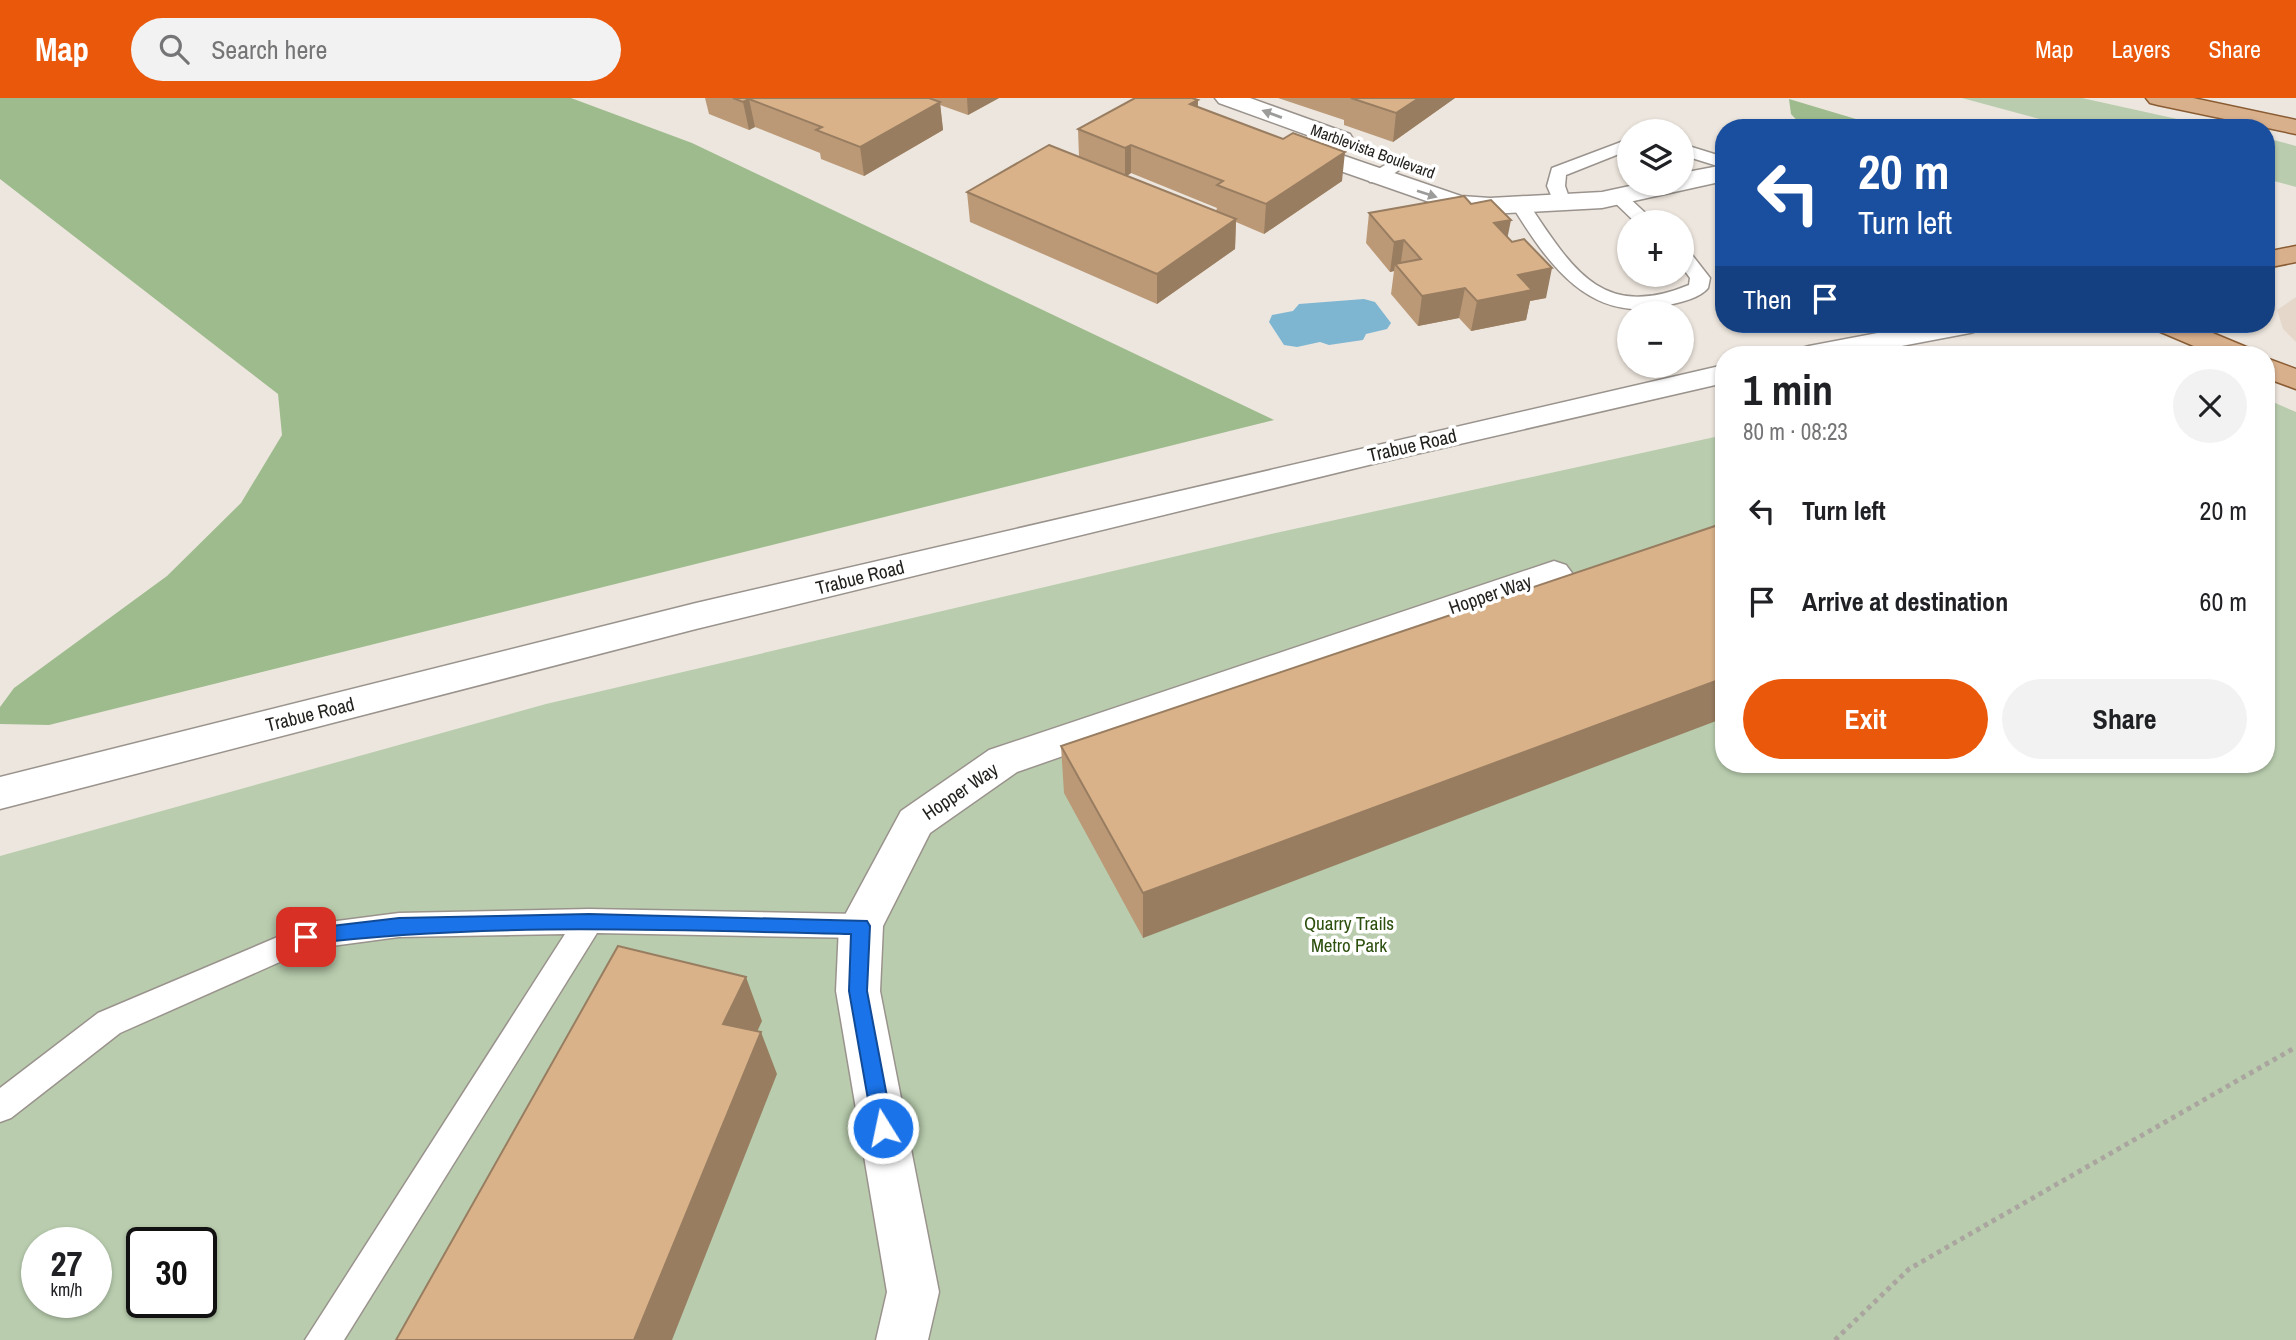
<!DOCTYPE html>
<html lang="en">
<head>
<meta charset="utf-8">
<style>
  :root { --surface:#fff; --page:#f2f2f2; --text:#202124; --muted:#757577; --accent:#ea580c }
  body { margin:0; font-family:"Archivo Narrow",sans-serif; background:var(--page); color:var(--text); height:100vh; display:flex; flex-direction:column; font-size:26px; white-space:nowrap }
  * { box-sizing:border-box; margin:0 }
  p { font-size:23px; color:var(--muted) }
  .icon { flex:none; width:38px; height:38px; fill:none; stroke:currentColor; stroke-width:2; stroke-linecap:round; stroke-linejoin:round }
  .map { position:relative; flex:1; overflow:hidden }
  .drawer { position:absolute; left:1715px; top:248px; width:560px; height:427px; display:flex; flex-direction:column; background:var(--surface); border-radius:28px; box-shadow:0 2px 5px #0004 }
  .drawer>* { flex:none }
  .guide { position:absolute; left:1715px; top:21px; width:560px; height:214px; border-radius:28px; box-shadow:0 2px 5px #0004; background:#1a4fa0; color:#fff; overflow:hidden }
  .buttons { position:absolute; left:1617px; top:21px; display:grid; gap:14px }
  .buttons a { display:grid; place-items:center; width:77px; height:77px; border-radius:50%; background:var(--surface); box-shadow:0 2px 5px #0004; font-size:35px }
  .speed { position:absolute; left:21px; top:1129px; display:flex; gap:14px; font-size:35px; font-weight:700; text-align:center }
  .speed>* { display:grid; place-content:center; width:91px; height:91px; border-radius:50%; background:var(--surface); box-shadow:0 2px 5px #0004; line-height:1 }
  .speed small { font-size:18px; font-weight:400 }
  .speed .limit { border:4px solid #111; border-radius:10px; background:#fff; color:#111 }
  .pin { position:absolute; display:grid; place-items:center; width:60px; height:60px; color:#fff; margin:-30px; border-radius:14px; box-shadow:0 4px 10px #0006 }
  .me { position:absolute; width:77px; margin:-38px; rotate:350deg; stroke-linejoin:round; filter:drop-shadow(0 0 5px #0008) }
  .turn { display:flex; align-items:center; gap:24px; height:147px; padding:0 28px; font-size:32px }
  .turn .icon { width:91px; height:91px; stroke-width:2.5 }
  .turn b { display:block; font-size:49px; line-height:60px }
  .then { display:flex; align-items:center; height:66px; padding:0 28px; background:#0003; gap:14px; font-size:26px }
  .round { display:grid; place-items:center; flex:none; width:74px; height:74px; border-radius:37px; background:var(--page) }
  .head { display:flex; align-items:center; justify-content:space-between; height:119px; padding:0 28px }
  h1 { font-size:42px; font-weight:700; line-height:52px }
  .action { display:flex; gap:14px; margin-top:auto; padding:14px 28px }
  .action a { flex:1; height:80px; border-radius:42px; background:var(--accent); color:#fff; font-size:28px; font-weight:700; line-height:80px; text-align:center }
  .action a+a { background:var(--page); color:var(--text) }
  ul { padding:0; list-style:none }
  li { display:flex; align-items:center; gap:21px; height:91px; padding:0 28px }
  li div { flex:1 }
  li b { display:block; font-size:26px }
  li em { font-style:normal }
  header { display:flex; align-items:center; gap:42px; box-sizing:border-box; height:98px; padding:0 35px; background:var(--accent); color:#fff }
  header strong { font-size:33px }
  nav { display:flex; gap:38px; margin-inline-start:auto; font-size:24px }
  .search { width:490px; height:63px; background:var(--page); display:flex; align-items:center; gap:18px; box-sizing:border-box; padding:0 24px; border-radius:38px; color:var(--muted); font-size:26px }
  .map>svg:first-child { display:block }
</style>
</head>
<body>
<header>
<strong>Map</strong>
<div class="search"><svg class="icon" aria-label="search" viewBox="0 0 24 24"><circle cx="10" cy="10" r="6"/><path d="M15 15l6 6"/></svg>Search here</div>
<nav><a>Map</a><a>Layers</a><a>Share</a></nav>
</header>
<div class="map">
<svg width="2296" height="1242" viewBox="0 0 2296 1242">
  <rect width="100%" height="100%" fill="#ede6de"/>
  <path fill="#e5d8cb" d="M2296 199V244L2283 231 2277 212Z"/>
  <path fill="#b9cdae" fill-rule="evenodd" d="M1962 0H2082L2218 30H2073Z
    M2266 40 2296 48V89L2266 81Z
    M2266 301 2296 314V1242H0V758L546 606 1271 436 1724 337V667H2266ZM37 1144H96V1204H37ZM142 1144H201V1204H142Z"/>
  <path fill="#9ebb8d" d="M0 0H571L692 45 1274 322 49 627 0 626V609L14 590 167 478 241 405 282 337 278 296 0 81Z
    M1789 1 1886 30H1804L1791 16Z"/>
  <path fill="#7eb6d2" d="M1364 201 1375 204 1391 225 1387 231 1366 236 1363 242 1329 247 1320 244 1297 249 1284 247 1269 224 1272 217 1293 213 1299 206Z"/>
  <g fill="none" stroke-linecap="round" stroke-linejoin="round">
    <g stroke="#9a938d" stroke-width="3">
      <path id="service" d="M1629 41V52L1566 77 1565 88 1571 105 1568 109H1556L1547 88 1552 70Z
        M1682 46 1724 59V70L1682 57Z
        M1400 58 1409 63 1406 67 1382 84H1370L1367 80 1370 76Z
        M1619 95 1625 96 1655 124H1635L1610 100Z
        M1520 101 1526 102C1571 168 1600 224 1689 187L1690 180 1682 169V151L1689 153 1710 180 1708 190C1700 200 1681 204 1669 207 1590 228 1548 166 1511 106Z
        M589 811 861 816 871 819 876 828 871 837 861 840 597 835 344 1242H305L565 836 399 839 309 851 120 935 11 1020 0 1024V990L98 915 306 827 399 815Z"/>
    </g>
    <g stroke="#9a938d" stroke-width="3">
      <path id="minor" d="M1215 0H1250L1350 36 1353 41 1350 46H1332L1219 5Z
        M1295 41 1461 98 1490 100 1602 94 1639 86H1682V75L1724 67V83L1602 110 1490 116 1458 114 1286 54 1282 49 1286 44Z
        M1554 463 1566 467 1572 475 1566 483 1017 674 930 735 883 828 880 893 939 1194 928 1242H876L887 1194 836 893 839 828 901 713 989 652Z"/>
    </g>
    <g stroke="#9a938d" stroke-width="3">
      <path id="secondary" d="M1925 226H1985L1980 232 1970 235 1854 257H1794L1798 251 1809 248Z
        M1724 267V285L1377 365 696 531 0 711V679L696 505Z"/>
    </g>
    <g stroke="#895c34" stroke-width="3">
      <path id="primary" d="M2146 0H2193L2296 22V36L2158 7 2150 5Z
        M2296 148V164L2266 170V154Z
        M2152 226H2191L2251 251 2255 257H2215L2156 232Z
        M2266 260 2296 271V291L2266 280Z"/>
    </g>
    <path stroke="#aaa59f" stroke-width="5" stroke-dasharray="4.5 4.5" stroke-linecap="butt" d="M1835 1242 1909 1171 2296 949"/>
    <use href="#service" fill="#fff" fill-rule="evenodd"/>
    <use href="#minor" fill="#fff" fill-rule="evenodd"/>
    <use href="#secondary" fill="#fff" fill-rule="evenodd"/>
    <use href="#primary" fill="#d9b08c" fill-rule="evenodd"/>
  </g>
  <path fill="#b97" fill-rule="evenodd" d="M705 0H999L968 17 940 7 943 32 864 78 821 61 820 55 755 29 749 32 709 16Z
    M1278 0H1455L1393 44 1344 27V22Z
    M1198 2V9L1342 83 1264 136 1236 124 1235 151 1157 206 970 124 967 94 1079 59 1078 31ZM1131 75 1217 110 1216 113 1127 78Z
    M1471 106 1508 140 1546 200 1530 203 1526 222 1471 233 1459 220 1418 228 1391 196 1394 173 1390 174 1366 145 1369 115Z
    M1724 425 1143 840 1064 695 1061 648Z"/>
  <path fill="#987d61" d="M967 0H999L968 17Z
    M1419 0H1455L1393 44 1396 15Z
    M749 1 755 29 749 32 743 4Z
    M1198 2 1197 30 1190 6Z
    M940 4 943 32 864 78 860 49Z
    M1131 47V75L1125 79V50Z
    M1345 54 1342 83 1264 136 1266 106Z
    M1236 121 1235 151 1157 206V176Z
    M1511 122 1505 152 1494 125Z
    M1404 142 1400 171 1395 166 1394 173 1390 174 1394 144Z
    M1552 170 1546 200 1530 203 1526 222 1471 233 1477 203 1518 177Z
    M1465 190 1459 220 1418 228 1422 198Z
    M1724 580V620L1143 840V795Z
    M746 879 762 923 741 969 723 926Z
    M761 934 777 976 672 1242H634Z"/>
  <path fill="#d9b28a" stroke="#987d61" stroke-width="2" d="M733 0H929L940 4 860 49 816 32 822 29 749 1 743 4Z
    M1135 0H1192L1198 2 1190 6 1283 41 1293 35 1345 54 1266 106 1217 87 1223 83 1131 47 1125 50 1078 31Z
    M1351 0H1419L1396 15Z
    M1049 47 1236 121 1157 176 967 94Z
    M1464 98 1471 106 1491 102 1511 122 1494 125 1512 144 1524 141 1552 170 1518 177 1532 192 1477 203 1465 190 1422 198 1395 166 1421 161 1404 142 1394 144 1369 115Z
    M1724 425V580L1143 795 1061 648Z
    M618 848 746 879 723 926 761 934 634 1242H396Z"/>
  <defs><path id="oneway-solid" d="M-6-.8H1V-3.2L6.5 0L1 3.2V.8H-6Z" transform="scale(1.75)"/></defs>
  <g fill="#9c9c9a">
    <use href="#oneway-solid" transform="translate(1272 16) rotate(-160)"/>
    <use href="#oneway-solid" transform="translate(1427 96) rotate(18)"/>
  </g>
  <path fill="#1a73e8" stroke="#114b97" stroke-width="2" d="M589 816 867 823 870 828 867 893 893 1030 890 1036 883 1039 876 1036 873 1030 849 893 851 836C670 832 487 824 306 846L297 839 306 831 399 820Z"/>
  <g text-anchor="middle" stroke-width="7" stroke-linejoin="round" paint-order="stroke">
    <g font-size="16" fill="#24221f" stroke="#fff">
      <text transform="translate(1373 53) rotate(20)" y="6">Marblevista Boulevard</text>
    </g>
    <g font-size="19" fill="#24221f" stroke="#fff">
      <text transform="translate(1412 347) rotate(-13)" y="7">Trabue Road</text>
      <text transform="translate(860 479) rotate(-14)" y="7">Trabue Road</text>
      <text transform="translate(1490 496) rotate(-19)" y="7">Hopper Way</text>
      <text transform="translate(310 616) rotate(-14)" y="7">Trabue Road</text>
      <text transform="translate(960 693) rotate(-34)" y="7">Hopper Way</text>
    </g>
    <g font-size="19" fill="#2d500f" stroke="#fff">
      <text x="1349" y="832">Quarry Trails<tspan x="1349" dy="22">Metro Park</tspan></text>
    </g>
  </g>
</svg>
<div class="buttons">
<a><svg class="icon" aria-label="layers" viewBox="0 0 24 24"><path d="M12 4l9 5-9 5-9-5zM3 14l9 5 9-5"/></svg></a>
<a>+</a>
<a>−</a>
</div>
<div class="speed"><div>27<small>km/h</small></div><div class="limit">30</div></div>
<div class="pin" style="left:306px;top:839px;background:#d93025"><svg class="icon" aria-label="arrive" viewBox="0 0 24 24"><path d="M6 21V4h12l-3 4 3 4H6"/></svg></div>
<svg class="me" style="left:883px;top:1030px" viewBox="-20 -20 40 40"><circle r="17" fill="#1a73e8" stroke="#fff" stroke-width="3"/><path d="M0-11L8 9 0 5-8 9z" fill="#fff"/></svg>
<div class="guide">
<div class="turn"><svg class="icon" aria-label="left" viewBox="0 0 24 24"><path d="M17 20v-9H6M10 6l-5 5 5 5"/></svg><div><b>20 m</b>Turn left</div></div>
<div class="then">Then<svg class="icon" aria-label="arrive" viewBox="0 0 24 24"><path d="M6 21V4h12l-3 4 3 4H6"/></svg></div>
</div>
<section class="drawer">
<div class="head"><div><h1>1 min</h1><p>80 m · 08:23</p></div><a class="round"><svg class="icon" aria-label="close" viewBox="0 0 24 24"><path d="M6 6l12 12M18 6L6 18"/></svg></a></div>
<ul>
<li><svg class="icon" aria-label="left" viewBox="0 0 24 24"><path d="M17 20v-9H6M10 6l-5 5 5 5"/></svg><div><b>Turn left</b></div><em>20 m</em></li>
<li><svg class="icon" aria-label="arrive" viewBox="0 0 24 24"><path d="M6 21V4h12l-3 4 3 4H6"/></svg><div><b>Arrive at destination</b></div><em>60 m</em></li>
</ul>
<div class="action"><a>Exit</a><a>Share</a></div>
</section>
</div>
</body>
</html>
